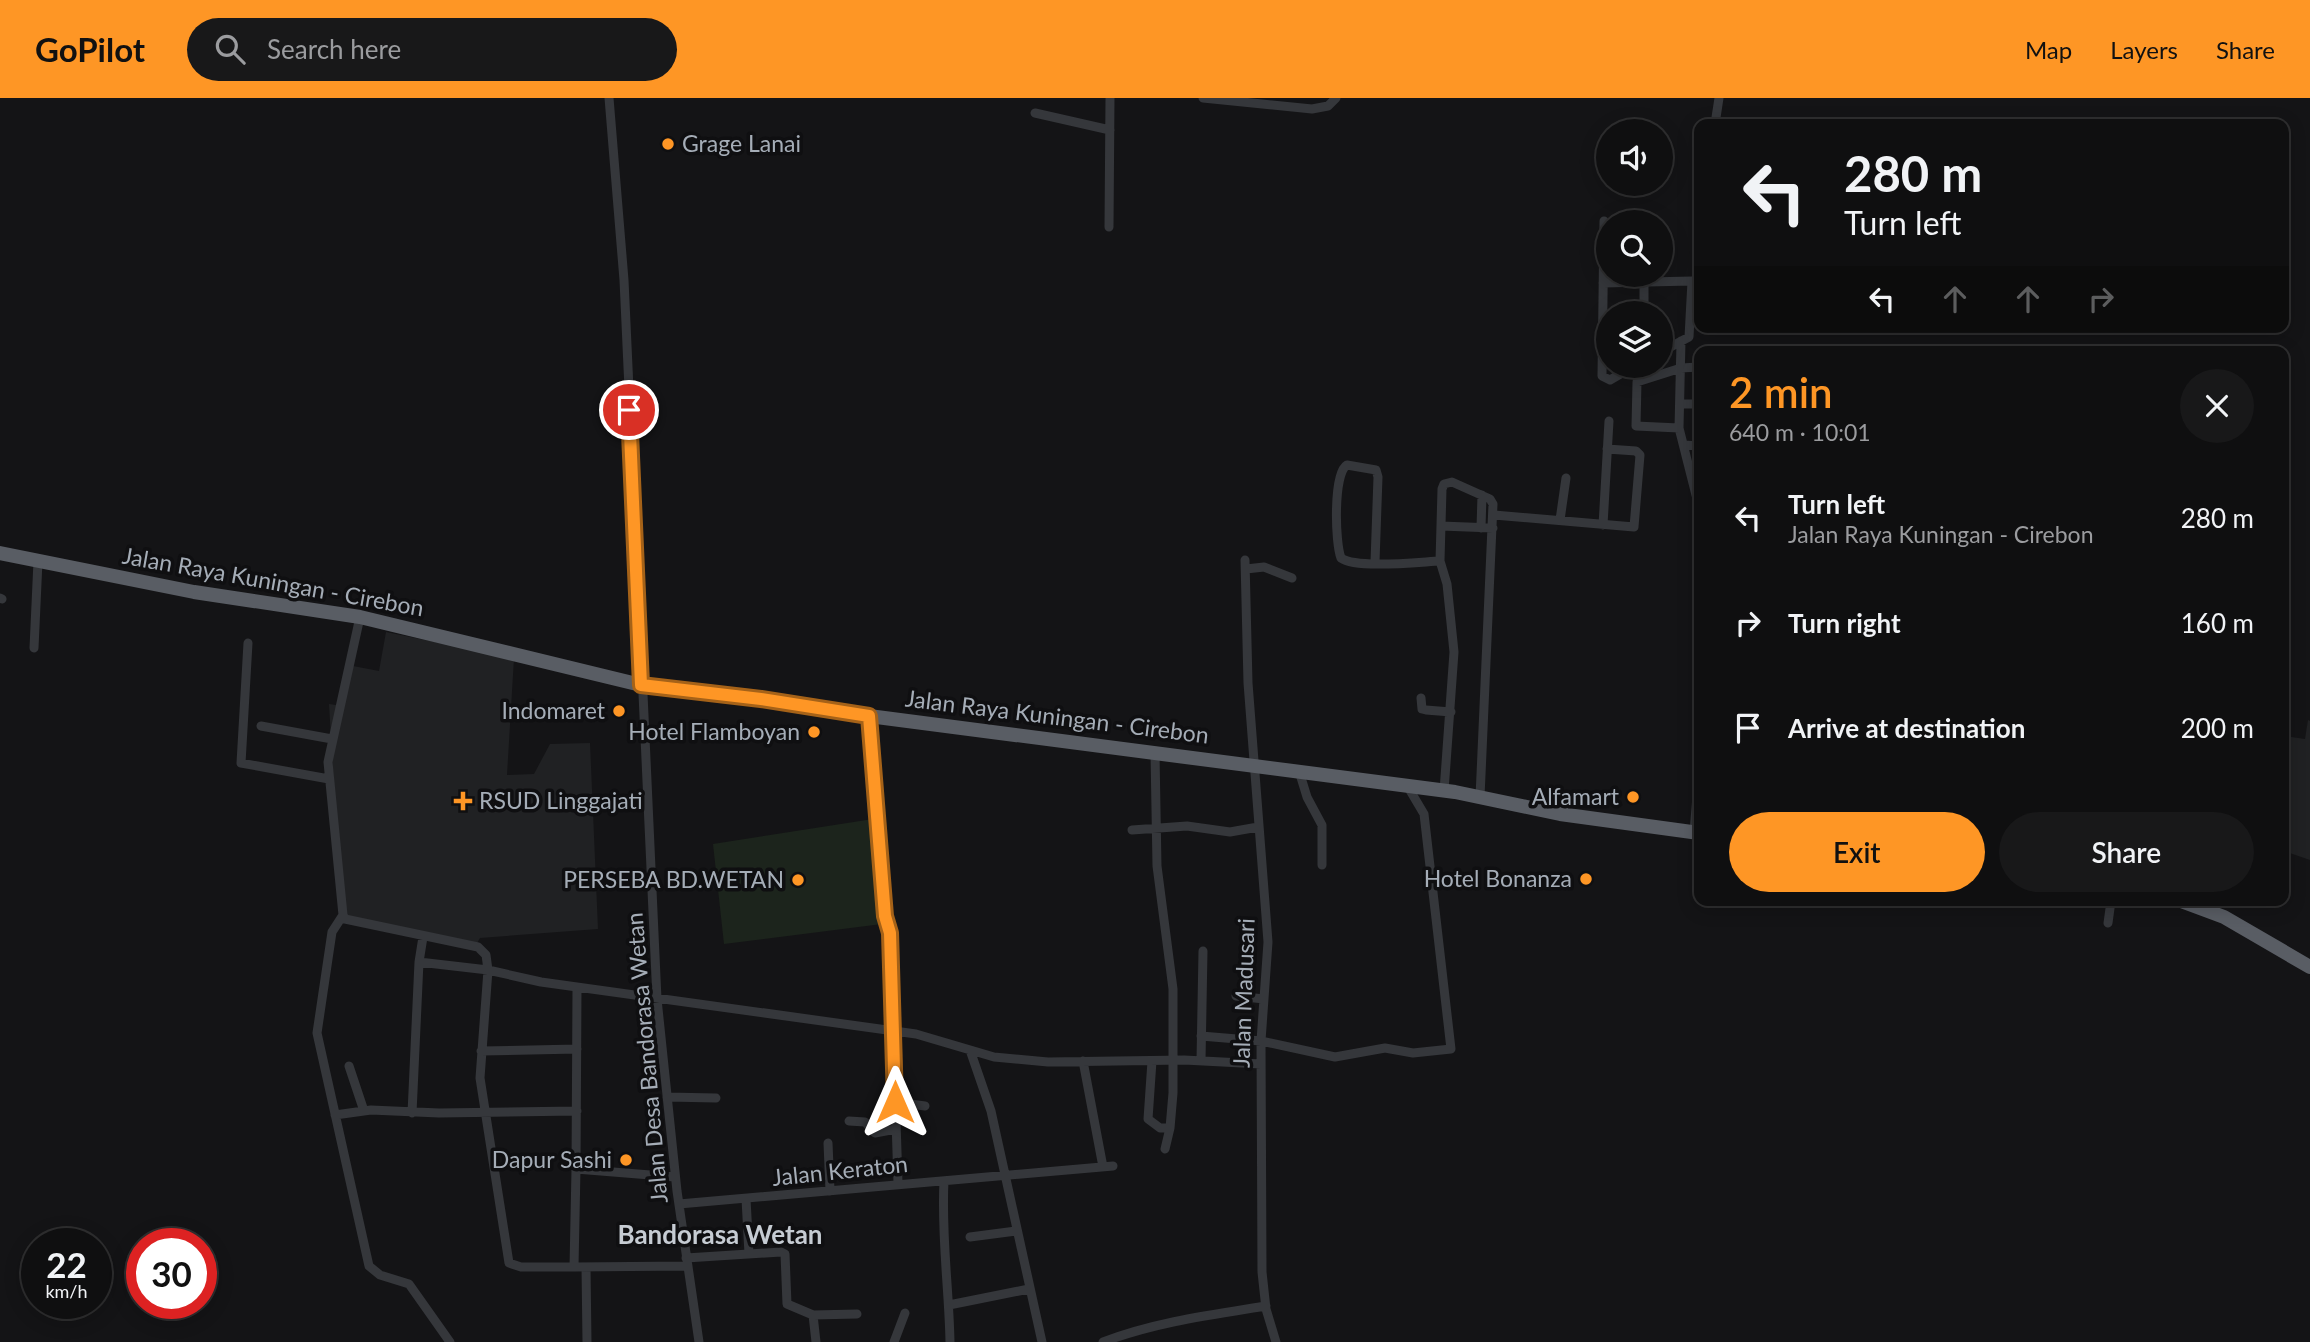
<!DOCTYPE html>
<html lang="en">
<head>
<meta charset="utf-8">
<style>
  :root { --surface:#0f0f10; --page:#181819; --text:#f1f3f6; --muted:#9b9c9f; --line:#2f2f30; --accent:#fe9625 }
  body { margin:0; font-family:Lato,sans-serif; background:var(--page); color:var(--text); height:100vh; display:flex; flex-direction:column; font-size:26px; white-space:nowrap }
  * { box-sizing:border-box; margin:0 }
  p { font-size:23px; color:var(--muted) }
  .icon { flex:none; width:38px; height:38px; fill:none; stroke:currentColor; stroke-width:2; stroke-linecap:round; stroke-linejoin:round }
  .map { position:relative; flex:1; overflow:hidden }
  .sheet { position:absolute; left:1694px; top:248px; width:595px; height:560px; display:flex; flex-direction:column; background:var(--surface); border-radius:14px; box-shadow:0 4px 18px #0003,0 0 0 2px var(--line) }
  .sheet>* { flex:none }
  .banner { position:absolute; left:1694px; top:21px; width:595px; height:214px; border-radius:14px; box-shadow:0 4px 18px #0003,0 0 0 2px var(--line); background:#0f0f10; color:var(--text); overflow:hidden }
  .buttons { position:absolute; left:1596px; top:21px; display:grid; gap:14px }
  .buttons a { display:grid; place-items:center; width:77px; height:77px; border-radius:50%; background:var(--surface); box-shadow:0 4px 18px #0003,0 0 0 2px var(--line); font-size:35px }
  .speed { position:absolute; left:21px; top:1130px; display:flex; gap:14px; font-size:35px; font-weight:700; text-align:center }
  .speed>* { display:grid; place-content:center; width:91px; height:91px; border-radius:50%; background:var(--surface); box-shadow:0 4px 18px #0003,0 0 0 2px var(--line); line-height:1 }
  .speed small { font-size:18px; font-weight:400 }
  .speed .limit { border:10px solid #d22; background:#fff; color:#111 }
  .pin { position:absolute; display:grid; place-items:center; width:60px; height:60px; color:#fff; margin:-30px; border:4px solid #fff; border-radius:50%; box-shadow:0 2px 7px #0007 }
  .me { position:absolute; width:77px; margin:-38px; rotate:0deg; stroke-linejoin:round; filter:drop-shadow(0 0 5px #0008) }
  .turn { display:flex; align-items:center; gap:24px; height:147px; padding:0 35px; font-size:32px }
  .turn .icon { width:91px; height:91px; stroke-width:2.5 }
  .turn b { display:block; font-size:49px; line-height:60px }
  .lanes { display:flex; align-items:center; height:66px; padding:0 35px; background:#0003; justify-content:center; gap:35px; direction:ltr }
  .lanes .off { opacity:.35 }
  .round { display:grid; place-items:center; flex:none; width:74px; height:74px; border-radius:37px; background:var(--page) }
  .headline { display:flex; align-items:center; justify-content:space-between; height:119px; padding:0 35px }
  h1 { font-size:42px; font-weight:600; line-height:52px; color:var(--accent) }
  .button { display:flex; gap:14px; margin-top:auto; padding:14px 35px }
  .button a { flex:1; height:80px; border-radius:42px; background:var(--accent); color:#111; font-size:28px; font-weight:600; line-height:80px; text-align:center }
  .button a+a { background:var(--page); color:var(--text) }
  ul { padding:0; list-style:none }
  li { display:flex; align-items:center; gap:21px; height:105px; padding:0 35px }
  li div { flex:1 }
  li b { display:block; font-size:26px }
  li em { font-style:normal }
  header { display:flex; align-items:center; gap:42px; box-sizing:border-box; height:98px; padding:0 35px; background:var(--accent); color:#111 }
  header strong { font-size:33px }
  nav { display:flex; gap:38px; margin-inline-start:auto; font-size:24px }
  .search { width:490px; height:63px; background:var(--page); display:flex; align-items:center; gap:18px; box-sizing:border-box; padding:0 24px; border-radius:38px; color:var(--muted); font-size:26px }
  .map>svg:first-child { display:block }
</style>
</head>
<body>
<header>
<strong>GoPilot</strong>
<div class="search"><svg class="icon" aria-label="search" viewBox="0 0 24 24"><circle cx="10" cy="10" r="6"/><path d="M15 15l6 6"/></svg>Search here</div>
<nav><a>Map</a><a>Layers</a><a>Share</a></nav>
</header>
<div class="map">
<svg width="2310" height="1244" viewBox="0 0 2310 1244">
  <rect width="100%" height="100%" fill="#141416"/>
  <path fill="#202123" d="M386 534 514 560 507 677 534 676 550 646 590 645 598 831 480 840 476 847 349 822 341 806 329 606 343 608 353 568 379 573Z
    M2308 622 2310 623V762L2284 753V638L2305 641Z"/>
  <path fill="#1c241c" d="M873 721 882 826 724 846 713 746Z"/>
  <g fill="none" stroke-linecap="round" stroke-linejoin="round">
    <path stroke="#35373b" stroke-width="9" d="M609 0 624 182 657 901 677 1093 699 1244
      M1203 0 1312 11 1328 8 1336 0
      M1035 15 1110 32
      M1715 26 1719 0
      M1604 123 1602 278 1610 282 1634 268
      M1109 129 1110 0
      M1603 185 1692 183 1689 239 1661 254
      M1644 215V184
      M1681 243 1679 330 1699 409
      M1680 306H1699
      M1679 330 1636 328 1637 284 1681 270 1699 269
      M1684 347 1699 348
      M1494 417 1634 429 1640 357 1636 353 1607 351
      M1560 422 1566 380
      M1603 427 1609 323
      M1441 428 1493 430
      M1481 430 1482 397
      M1245 462 1248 585 1268 844 1261 943 1262 1174 1266 1211 1276 1244
      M1375 464 1378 379 1376 372 1347 367C1333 375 1335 445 1341 460 1356 471 1419 464 1440 463
      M1246 471 1264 469 1292 480
      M0 500 2 501
      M360 519 328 664 343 817 345 821 478 849 486 857 488 872 480 980 509 1165 521 1169H574
      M248 545 241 665 329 681
      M34 550 38 463
      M1421 600 1422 611 1426 612 1451 614
      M869 618 885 818 890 835 898 1085
      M261 628 332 641
      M1299 673 1307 699 1322 727V767
      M1444 693 1454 554 1447 486 1440 463 1442 391 1444 386 1452 384 1490 401 1493 406 1480 699
      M1132 732 1187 728 1230 734 1258 729
      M1694 734 1699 674
      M343 817 332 834 317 935 369 1168 380 1177 409 1186 450 1244
      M2108 825 2111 803
      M419 864 423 839
      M577 889 576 1071 675 1079
      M1236 898 1264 901
      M1201 938 1261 943 1335 959 1385 950 1413 955 1451 951 1424 716 1408 689
      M970 952 991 1013 1042 1244
      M481 953 577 951
      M1083 963 1103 1069
      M1152 963 1148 1021 1160 1030H1170L1173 995V891L1157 768 1155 655
      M1201 963 1203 853
      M349 968 364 1013
      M667 999 716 1000
      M895 1004 925 1008
      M412 1015 419 864 488 872 541 884 916 936 994 959 1048 964 1184 962 1261 966
      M335 1017 371 1012 439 1015 577 1013
      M849 1023 865 1024 875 1035 896 1031
      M828 1045 830 1093
      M1165 1051 1170 1030
      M576 1071 574 1169 688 1168
      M944 1083C941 1137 949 1190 950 1244
      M746 1101 749 1156
      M679 1106 1113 1068
      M970 1139 1016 1133
      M686 1160 781 1154 785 1156 787 1206 813 1217 857 1216
      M586 1169 587 1244
      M949 1207 1029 1191
      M813 1217 816 1244
      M894 1244 905 1215
      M1103 1244C1156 1224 1210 1217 1266 1208"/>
    <path stroke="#595d64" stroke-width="14" d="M0 455 194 494 360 519 641 587 761 601 869 618 1455 694 1560 716 1699 735
      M2181 803 2224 819 2310 869"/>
  </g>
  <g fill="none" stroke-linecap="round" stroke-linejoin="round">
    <g stroke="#a56218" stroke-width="18">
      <path id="route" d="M629 312 641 587 761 601 869 618 885 818 890 835 895 1004"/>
    </g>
    <use href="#route" stroke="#fe9625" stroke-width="12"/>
  </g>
  <g fill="#fe9625" stroke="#0f0f11" stroke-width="2.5">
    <circle cx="668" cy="46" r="7"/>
    <circle cx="619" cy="613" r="7"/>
    <circle cx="814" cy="634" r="7"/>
    <circle cx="1633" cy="699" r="7"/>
    <path d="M459.5 692.5h7v7h7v7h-7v7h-7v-7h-7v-7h7z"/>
    <circle cx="1586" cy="781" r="7"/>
    <circle cx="798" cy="782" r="7"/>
    <circle cx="626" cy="1062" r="7"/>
  </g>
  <g text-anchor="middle" stroke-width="7" stroke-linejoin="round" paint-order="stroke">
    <g font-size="23" fill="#a5adb7" stroke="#0f0f11" text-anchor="end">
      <text x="682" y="54" text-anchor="start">Grage Lanai</text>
      <text x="605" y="621">Indomaret</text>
      <text x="800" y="642">Hotel Flamboyan</text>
      <text x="1619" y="707">Alfamart</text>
      <text x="479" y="711" text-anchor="start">RSUD Linggajati</text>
      <text x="1572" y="789">Hotel Bonanza</text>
      <text x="784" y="790">PERSEBA BD.WETAN</text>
      <text x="612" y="1070">Dapur Sashi</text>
    </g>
    <g font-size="23" fill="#a5adb7" stroke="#0f0f11">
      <text transform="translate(273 484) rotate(10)" y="8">Jalan Raya Kuningan - Cirebon</text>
      <text transform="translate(1057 619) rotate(7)" y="8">Jalan Raya Kuningan - Cirebon</text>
      <text transform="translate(1244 895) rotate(-88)" y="8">Jalan Madusari</text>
      <text transform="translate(647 960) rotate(-95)" y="8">Jalan Desa Bandorasa Wetan</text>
      <text transform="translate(840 1073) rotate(-6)" y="8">Jalan Keraton</text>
    </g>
    <g font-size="26" font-weight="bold" fill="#c6ccd3" stroke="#0f0f11">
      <text x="720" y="1146">Bandorasa Wetan</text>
    </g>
  </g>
</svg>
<div class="buttons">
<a><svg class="icon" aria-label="sound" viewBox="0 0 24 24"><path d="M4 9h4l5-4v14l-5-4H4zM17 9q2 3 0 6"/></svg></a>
<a><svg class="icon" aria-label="search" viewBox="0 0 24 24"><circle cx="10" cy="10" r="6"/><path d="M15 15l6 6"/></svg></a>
<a><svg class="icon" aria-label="layers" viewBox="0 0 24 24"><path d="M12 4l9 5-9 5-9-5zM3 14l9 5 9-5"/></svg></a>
</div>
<div class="speed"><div>22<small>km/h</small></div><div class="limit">30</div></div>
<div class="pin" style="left:629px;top:312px;background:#d93025"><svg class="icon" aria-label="arrive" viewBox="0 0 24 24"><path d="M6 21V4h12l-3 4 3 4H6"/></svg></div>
<svg class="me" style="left:895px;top:1004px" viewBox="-20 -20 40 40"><path d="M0-17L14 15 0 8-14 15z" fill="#fe9625" stroke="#fff" stroke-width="4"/></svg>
<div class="banner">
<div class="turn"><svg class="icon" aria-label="left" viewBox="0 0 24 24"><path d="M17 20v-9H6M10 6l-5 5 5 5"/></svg><div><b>280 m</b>Turn left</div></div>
<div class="lanes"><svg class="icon" aria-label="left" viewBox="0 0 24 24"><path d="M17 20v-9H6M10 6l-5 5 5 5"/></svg><svg class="icon off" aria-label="ahead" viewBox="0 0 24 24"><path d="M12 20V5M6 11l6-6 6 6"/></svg><svg class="icon off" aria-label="ahead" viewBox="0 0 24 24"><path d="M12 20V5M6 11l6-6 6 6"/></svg><svg class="icon off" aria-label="right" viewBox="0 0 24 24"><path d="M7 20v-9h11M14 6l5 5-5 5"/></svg></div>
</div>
<section class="sheet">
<div class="headline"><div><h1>2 min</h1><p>640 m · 10:01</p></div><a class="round"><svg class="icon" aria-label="close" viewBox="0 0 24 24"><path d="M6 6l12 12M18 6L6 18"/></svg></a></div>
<ul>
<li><svg class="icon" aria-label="left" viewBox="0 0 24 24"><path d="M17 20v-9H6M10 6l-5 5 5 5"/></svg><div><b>Turn left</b><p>Jalan Raya Kuningan - Cirebon</p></div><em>280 m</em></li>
<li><svg class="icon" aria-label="right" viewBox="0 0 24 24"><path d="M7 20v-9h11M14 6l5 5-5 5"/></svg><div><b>Turn right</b></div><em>160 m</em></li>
<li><svg class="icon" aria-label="arrive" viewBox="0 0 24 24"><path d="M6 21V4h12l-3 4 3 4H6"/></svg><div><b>Arrive at destination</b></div><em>200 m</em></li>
</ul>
<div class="button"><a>Exit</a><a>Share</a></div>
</section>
</div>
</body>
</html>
